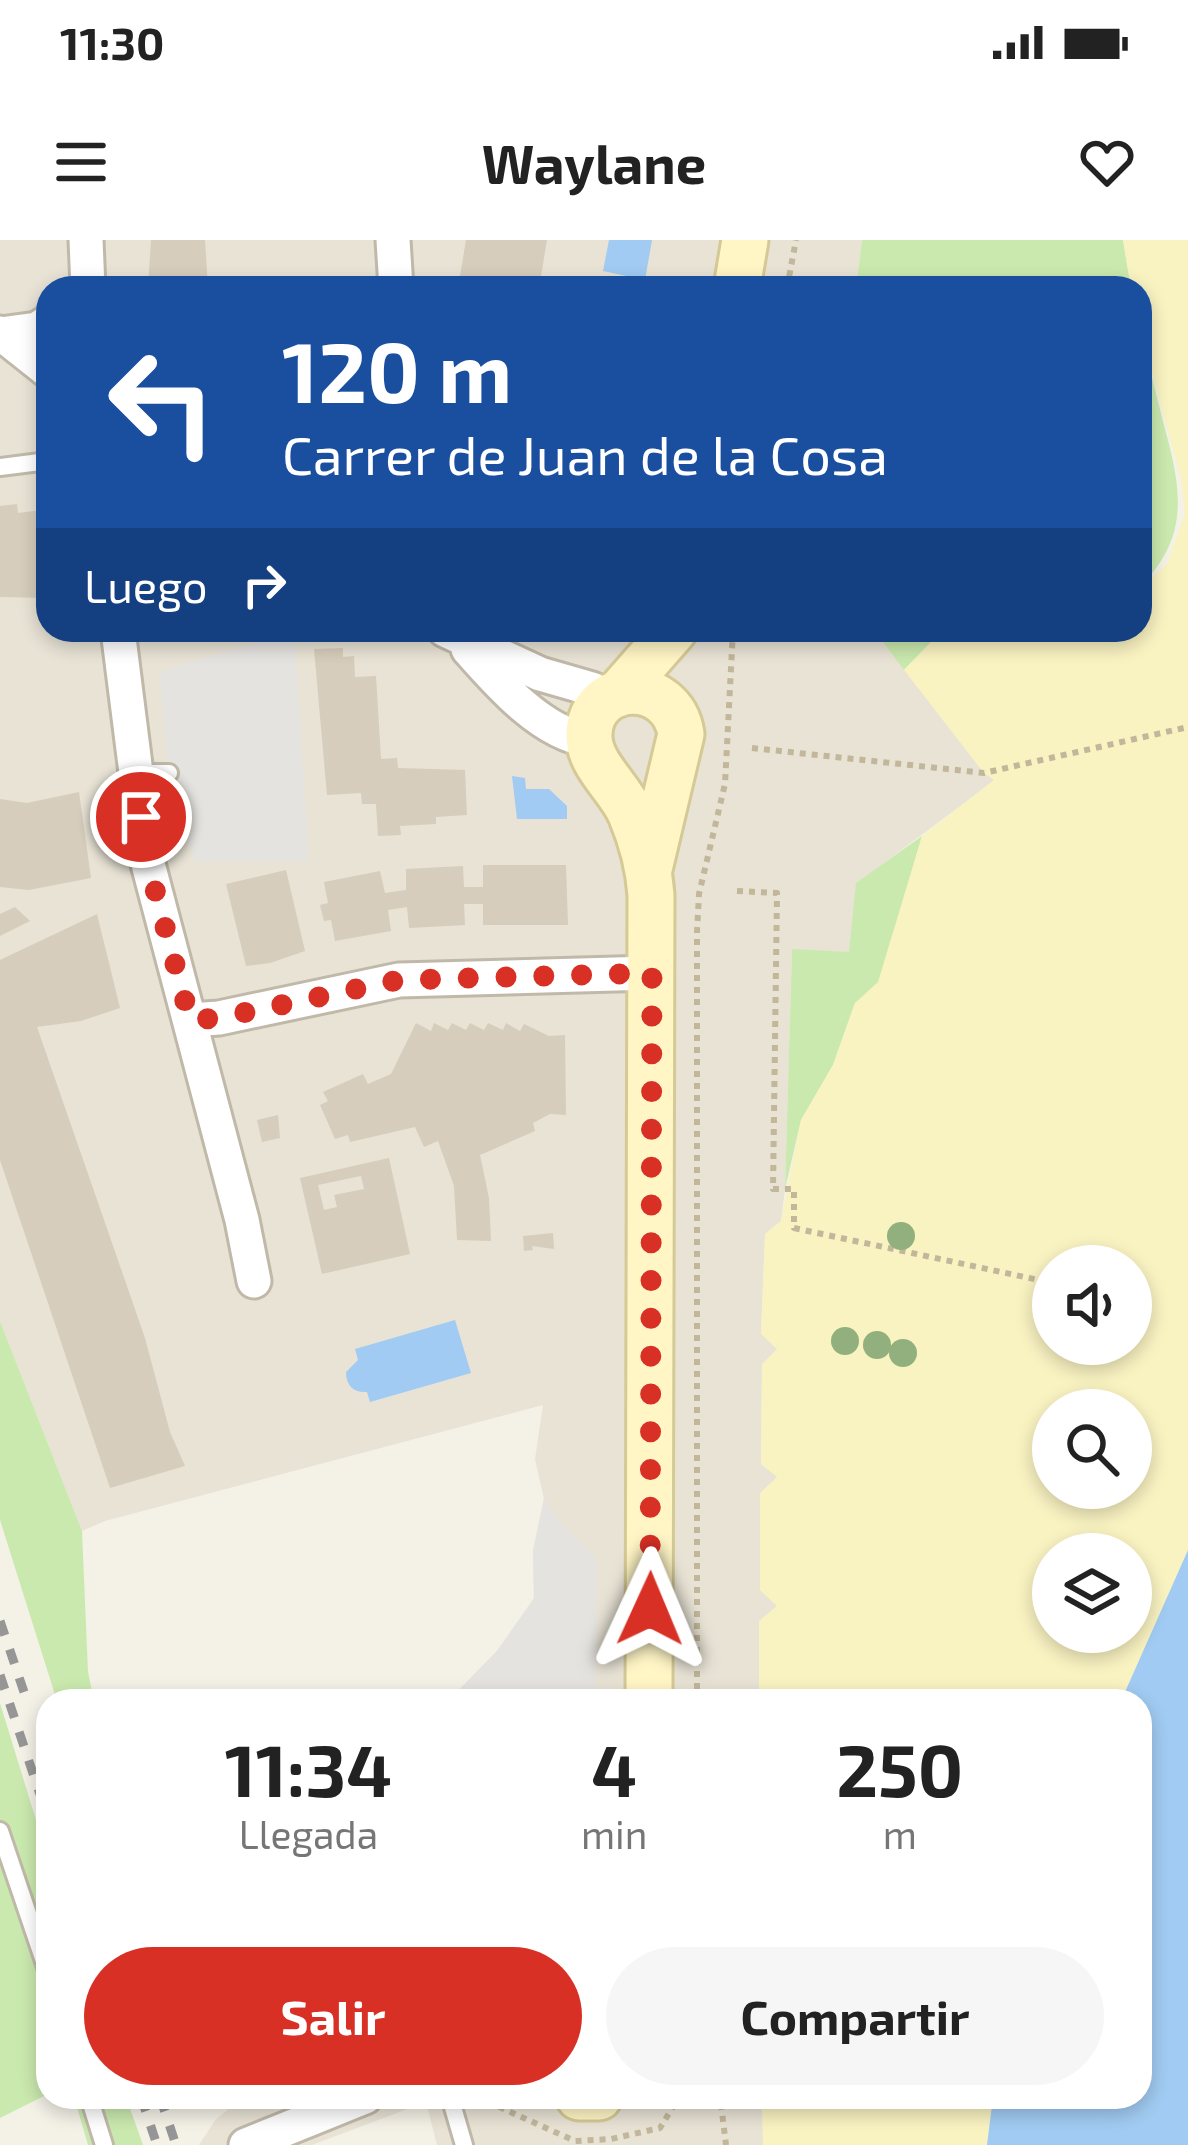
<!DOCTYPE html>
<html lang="es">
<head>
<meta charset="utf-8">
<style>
  :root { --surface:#fff; --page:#f6f6f6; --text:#222; --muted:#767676; --accent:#d93025 }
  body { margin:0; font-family:"Exo 2",sans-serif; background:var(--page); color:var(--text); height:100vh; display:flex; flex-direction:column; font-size:45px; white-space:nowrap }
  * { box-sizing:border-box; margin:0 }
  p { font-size:39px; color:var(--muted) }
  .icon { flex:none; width:66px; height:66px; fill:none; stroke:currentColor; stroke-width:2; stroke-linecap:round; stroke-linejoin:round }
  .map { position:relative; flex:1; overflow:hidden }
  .panel { position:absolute; left:36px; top:1449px; width:1116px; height:420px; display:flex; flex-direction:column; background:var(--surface); border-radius:36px; box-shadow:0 6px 18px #0003 }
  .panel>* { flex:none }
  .guide { position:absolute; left:36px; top:36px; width:1116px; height:366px; border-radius:36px; box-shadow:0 6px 18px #0003; background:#1a4fa0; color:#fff; overflow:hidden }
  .tools { position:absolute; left:1032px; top:1005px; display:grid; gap:24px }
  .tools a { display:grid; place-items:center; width:120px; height:120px; border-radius:50%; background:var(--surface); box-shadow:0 6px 18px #0003; font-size:60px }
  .pin { position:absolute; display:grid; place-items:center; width:102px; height:102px; color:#fff; margin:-51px; border:6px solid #fff; border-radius:50%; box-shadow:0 3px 12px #0007 }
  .me { position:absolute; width:132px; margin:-66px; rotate:1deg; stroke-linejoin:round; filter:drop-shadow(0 0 9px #0008) }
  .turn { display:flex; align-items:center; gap:42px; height:252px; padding:0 48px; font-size:54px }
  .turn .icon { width:156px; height:156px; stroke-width:2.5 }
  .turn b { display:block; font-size:84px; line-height:102px }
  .then { display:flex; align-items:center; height:114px; padding:0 48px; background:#0003; gap:24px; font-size:45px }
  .eta { display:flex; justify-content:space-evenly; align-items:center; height:204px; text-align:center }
  .eta b { font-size:72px; font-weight:700; line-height:84px }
  .button { display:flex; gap:24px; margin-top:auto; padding:24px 48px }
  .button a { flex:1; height:138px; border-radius:72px; background:var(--accent); color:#fff; font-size:48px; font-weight:700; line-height:138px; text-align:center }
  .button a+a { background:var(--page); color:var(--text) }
  .status { display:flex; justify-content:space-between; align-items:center; height:84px; padding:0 60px; background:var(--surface); direction:ltr }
  .status svg { height:33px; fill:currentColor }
  header { display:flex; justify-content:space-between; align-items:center; height:156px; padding:0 48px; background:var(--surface); font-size:54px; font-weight:700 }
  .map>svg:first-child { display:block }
</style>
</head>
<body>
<div class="status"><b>11:30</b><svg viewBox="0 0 49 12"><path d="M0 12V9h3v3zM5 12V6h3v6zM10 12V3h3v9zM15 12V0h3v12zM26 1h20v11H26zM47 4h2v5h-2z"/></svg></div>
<header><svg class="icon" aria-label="menu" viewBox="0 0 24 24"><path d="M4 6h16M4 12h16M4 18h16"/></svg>Waylane<svg class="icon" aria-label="heart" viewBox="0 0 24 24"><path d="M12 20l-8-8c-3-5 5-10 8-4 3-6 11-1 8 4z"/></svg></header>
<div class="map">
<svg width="1188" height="1905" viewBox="0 0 1188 1905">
  <rect width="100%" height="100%" fill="#f4f1e7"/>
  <path fill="#e8e3d5" d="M0 0H862L856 48H48V390H874L984 533 995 540 857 643 849 713 792 710 785 949 781 981 765 994 761 1093 778 1109 762 1125 761 1224 778 1237 777 1366 759 1382V1461H448L497 1411 534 1358 533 1311 544 1259 535 1219 543 1165 105 1281 82 1291 0 1081Z
    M244 1857H762L763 1905H437L426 1862 312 1905H199L216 1879Z"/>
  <path fill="#cae9ae" d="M862 0H1123L1131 48H856Z
    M1140 90C1148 123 1157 156 1165 189 1183 255 1188 298 1140 347Z
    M874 390H962L932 401 904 430Z
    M922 596 911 634 971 703 855 763 833 825 801 880 785 949 792 709 849 712 856 643Z
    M0 1081 82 1291 88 1432 94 1461H57L0 1280Z
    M0 1463 48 1619V1854L0 1878Z
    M74 1857H126L143 1905H88Z"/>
  <path fill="#f9f2c1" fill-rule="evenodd" d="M1123 0H1188V1310L1121 1461H759V1381L777 1366 760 1350V1253L777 1237 761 1224 762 1124 777 1109 761 1094 765 994 781 981 801 880 833 825 855 763 878 742 922 596 994 540 984 533 904 430 932 401 962 390H1140V347L1167 324 1185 274 1181 238 1140 90V48H1131ZM1053 1026H1131V1104H1053ZM1053 1170H1131V1248H1053ZM1053 1314H1131V1392H1053Z
    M762 1857H993L987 1905H763Z"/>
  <path fill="#e5e3df" d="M294 391 309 621 195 622 169 533 159 432Z
    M544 1258 563 1286 597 1318 596 1461H448L497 1411 534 1359 533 1311Z"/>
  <path fill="#a1cbf2" d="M609 0H652L645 40 603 31Z
    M512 536 525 538 526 549H549L567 566V579H517Z
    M455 1080 471 1133 370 1162 367 1152C354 1153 346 1146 346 1132L358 1120 355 1109Z
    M1188 1310V1905H987L993 1857H1140V1461H1121Z"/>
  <path fill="#d6cdbc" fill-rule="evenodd" d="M151 0H205L208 48H148Z
    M466 0H547L539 48H458Z
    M17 264 18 273 43 270 44 305H48L44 316 45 358 0 357V266Z
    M343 408V417L354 416 355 437 376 436 381 519 397 518 398 528 465 530 467 575 436 577V584L400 586 401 595 378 596 376 564H362L361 553 327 555 314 409Z
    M79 552 91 638 29 650 0 647V559L27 563Z
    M483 625H566L568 685H483V664H464L465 685 409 688 407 667 388 670 391 691 335 701 331 680 324 681 320 665 328 663 324 642 380 631 385 653 406 650V629L463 626 464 647H483Z
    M286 630 305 711 270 723 246 726 226 644Z
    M15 667 30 681 0 696V674Z
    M97 674 120 768 81 781 37 787 145 1098 170 1192 185 1226 110 1248 0 920V720Z
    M416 783 431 791 434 783 448 790 452 783 466 790 470 783 484 790 488 783 503 790 506 783 520 791 524 784 549 796 565 795 566 875 550 874 533 883 535 891 480 915 489 958 491 1001 457 1000 454 946 438 901 424 907 415 887 350 902 348 895 335 899 320 865 328 861 323 852 363 834 368 844 391 834Z
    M278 875 280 898 262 902 257 880Z
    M389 918 410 1014 322 1034 300 938ZM361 936 364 949 334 955 337 967 324 970 318 945Z
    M553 993 554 1009 532 1006 533 1010 524 1011 523 996Z"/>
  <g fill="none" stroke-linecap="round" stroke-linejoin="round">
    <g stroke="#c0b9a9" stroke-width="22">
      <path id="lane" d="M0 227 48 221
        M136 533H169
        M0 1591 48 1733
        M89 1857 104 1905
        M450 1857 464 1905"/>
    </g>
    <g stroke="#c0b9a9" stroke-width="39">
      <path id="street" d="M86 0 88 48
        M393 0 396 48
        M0 93 48 131
        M2 94 37 89 48 82
        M118 390 147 620 242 980 254 1041
        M445 390 540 434 592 449 608 459
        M468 409C498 443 542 494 589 500
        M190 780 219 778 399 740 652 733
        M246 1905 365 1857"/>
    </g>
    <g stroke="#d5c995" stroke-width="51">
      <path id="secondary" d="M737 48 745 0
        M618 454 674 390
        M649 629 681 494C672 436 591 438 589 494 588 525 620 547 631 574 642 600 649 627 651 655L649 1461
        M579 1857H599"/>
    </g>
    <path stroke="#c2b79a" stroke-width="6" stroke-dasharray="6 6" stroke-linecap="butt" d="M787 48 796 0
      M752 508 984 533 1188 487
      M737 651 777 653 773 949H794V988L1053 1043
      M697 1461V692L699 654 725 544 733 390
      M477 1857 575 1901 611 1899 660 1888 679 1857
      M399 1863 416 1857
      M721 1864 726 1905"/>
    <use href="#lane" stroke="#fff" stroke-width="16"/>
    <use href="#street" stroke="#fff" stroke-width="33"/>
    <use href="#secondary" stroke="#fff5c5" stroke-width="45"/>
    <path stroke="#969696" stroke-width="9" stroke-dasharray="15 15" stroke-linecap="butt" d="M0 1381 25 1455
      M0 1435 48 1578
      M141 1857 157 1905
      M160 1857 176 1905"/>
  </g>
  <g fill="#91b07d">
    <circle cx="901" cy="996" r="14"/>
    <circle cx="845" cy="1101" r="14"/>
    <circle cx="877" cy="1105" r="14"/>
    <circle cx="903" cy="1113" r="14"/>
  </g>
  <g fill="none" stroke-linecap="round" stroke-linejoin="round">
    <path stroke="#d93025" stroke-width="21" stroke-dasharray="0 37.8" d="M141 577 147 620 190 780 219 778 399 740 652 733 650 1369"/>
  </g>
</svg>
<div class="tools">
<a><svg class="icon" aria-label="sound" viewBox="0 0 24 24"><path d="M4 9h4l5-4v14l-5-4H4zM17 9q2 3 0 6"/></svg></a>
<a><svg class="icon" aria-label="search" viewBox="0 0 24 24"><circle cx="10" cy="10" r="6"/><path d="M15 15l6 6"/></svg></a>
<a><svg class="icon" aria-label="layers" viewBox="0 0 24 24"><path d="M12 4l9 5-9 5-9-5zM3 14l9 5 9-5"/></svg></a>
</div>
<div class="pin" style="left:141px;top:577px;background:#d93025"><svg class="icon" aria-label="arrive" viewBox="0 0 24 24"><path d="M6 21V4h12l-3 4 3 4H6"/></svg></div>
<svg class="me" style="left:650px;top:1369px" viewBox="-20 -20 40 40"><path d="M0-17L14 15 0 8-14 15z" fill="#d93025" stroke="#fff" stroke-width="4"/></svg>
<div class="guide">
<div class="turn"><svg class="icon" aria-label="left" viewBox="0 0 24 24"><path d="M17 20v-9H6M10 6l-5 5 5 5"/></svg><div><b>120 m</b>Carrer de Juan de la Cosa</div></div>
<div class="then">Luego<svg class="icon" aria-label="right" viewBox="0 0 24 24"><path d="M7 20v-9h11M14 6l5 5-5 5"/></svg></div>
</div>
<section class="panel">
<div class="eta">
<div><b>11:34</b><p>Llegada</p></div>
<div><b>4</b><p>min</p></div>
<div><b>250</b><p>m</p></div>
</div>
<div class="button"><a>Salir</a><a>Compartir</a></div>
</section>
</div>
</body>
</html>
